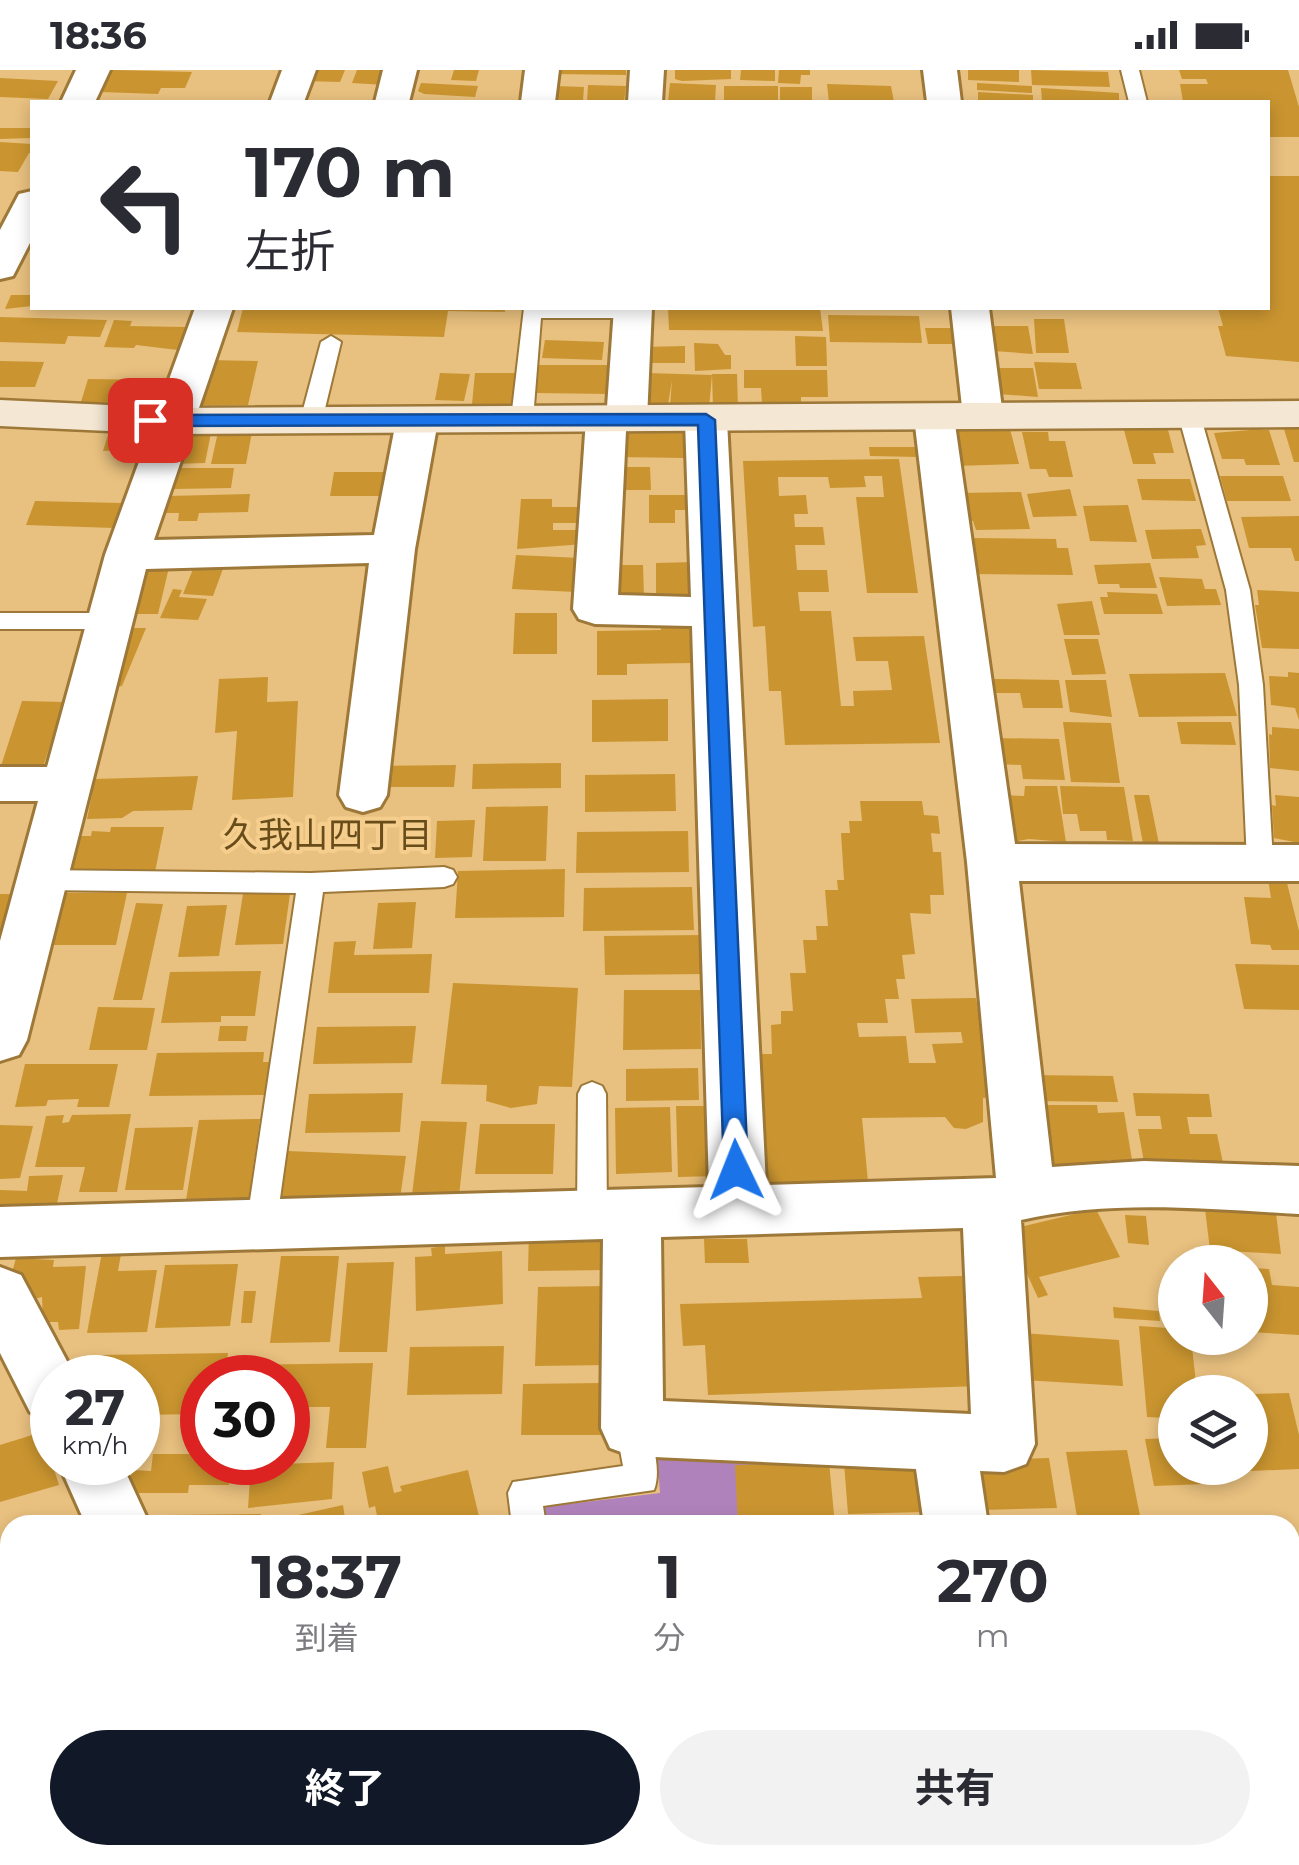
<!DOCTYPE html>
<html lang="ja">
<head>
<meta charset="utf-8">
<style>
  :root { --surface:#fff; --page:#f2f2f3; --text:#2b2b33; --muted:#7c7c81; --accent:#111827 }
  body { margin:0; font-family:Montserrat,"Noto Sans JP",sans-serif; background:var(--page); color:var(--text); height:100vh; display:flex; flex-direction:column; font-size:38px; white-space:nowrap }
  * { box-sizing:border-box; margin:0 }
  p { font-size:32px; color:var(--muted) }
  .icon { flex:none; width:55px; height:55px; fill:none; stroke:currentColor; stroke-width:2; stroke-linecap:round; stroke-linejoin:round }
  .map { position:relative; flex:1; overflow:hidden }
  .panel { position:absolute; left:0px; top:1445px; width:1300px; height:350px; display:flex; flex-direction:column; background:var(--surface); border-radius:30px 30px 0 0; box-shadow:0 5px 15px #0003 }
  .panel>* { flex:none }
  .top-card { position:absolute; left:30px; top:30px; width:1240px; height:210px; border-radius:0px; box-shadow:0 5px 15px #0003; background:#fff; color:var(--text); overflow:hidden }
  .needle { width:65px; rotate:343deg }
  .tools { position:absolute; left:1158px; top:1175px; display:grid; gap:20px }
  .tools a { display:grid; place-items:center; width:110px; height:110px; border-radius:50%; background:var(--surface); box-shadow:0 5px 15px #0003; font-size:50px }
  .speed { position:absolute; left:30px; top:1285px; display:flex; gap:20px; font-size:50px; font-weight:700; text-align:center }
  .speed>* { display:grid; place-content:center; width:130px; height:130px; border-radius:50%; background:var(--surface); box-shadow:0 5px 15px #0003; line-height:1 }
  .speed small { font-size:25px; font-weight:400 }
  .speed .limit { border:15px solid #d22; background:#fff; color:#111 }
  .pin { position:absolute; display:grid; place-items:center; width:85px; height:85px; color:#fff; margin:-42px; border-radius:20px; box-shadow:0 5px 15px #0006 }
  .me { position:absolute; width:110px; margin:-55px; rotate:358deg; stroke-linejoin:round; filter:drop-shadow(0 0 8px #0008) }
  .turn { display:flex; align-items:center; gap:35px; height:210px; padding:0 50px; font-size:45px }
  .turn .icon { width:130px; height:130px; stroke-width:2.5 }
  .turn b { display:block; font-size:70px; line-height:85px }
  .eta { display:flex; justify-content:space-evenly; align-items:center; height:170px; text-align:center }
  .eta b { font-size:60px; font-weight:700; line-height:70px }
  .primary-button { display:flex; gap:20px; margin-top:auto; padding:20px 50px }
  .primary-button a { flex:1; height:115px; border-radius:60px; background:var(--accent); color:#fff; font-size:40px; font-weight:700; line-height:115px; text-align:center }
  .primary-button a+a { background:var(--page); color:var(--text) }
  .status { display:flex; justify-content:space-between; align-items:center; height:70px; padding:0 50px; background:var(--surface); direction:ltr }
  .status svg { height:28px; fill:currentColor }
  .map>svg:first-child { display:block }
</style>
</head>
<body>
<div class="status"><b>18:36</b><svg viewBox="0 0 49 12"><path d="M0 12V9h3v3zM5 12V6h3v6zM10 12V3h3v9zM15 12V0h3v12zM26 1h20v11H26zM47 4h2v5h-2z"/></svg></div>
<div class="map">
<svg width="1299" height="1795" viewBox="0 0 1299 1795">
  <rect width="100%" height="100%" fill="#e8c07f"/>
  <path fill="#b082bc" d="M656 1368 764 1375 770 1455H545L543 1437 660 1423Z"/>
  <path fill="#ca9530" d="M111 0H116L192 2 185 18H161L158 24 101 22Z
    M309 0H345L340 12 305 11Z
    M357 0H391L386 15 352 13Z
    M454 0H479L476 11 451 10Z
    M556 0H626V5L556 4Z
    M675 0H731V9L682 11 675 9Z
    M741 0H775V11L740 10Z
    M779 0H810V5H801L800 14 778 13Z
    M968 0H1019V12L968 10Z
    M1031 0 1108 2 1110 17 1032 15Z
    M1179 0H1288L1299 37V67H1268V32H1183L1180 14H1208L1206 9H1182Z
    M0 8 58 11 48 29 0 27Z
    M421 13 478 16 475 27 424 24 418 21Z
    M670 13 716 15 715 32H668Z
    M977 13 1032 16V23L977 20Z
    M827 14 891 16 894 32H829Z
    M588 15 626 16 624 32H587Z
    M555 16 584 17 583 31H553Z
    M724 16H778V32H724Z
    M780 17H812V32H780Z
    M1041 18 1119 23V32L1042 31Z
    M978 22 1033 25V32L978 30Z
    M0 58H32V68L0 69Z
    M0 72 32 74V83H29L18 102 0 101Z
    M1268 106H1299V292L1226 286 1218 256H1223L1218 238H1268Z
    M11 225H32V236L5 239Z
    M243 238H505V242L448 241 444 267 237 262Z
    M668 238H820L823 261 669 260Z
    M828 245 919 246 922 273 830 272Z
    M0 247 107 250 100 267 68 266 65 274 0 272Z
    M1034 249H1064L1069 283H1036Z
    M114 250 132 251 130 256 186 257 178 280 136 275 134 278 104 277Z
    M990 256H1028L1033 284 994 281Z
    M925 258H959L962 274H928Z
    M795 266 826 267 827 296H796Z
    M545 270 604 272 602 290 542 288Z
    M694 273 718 274 725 285H731V299L695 301Z
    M685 276V293H643V277Z
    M209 290 258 291 248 335H198Z
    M0 291 44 292 35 317H0Z
    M1034 292 1076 293 1082 319H1039Z
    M538 295H613L611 324 535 323Z
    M994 298H1033L1038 327 998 324Z
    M744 300H827L828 327H801V334H762L761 318H744Z
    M440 303 470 304 464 331 435 330Z
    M475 303H515L513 335 472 334Z
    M647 303 712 305 709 338 670 336 672 310 668 335 650 334 644 329Z
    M712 304H737L738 338H713Z
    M88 309 164 310 158 333 81 332Z
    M1248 354H1260L1262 360H1269L1280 395H1246L1244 389H1222L1214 363 1250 360Z
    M111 355 158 356 152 378 103 381Z
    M1123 356H1167L1174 383H1153L1156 394H1133Z
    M1010 359 1019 394 956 396 948 361Z
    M1284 359H1299V392H1294Z
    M621 360 685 361V388L619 387Z
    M218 362H252L246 394H211Z
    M1022 362H1048L1049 371H1065L1073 407H1049L1046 399H1030Z
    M211 363 205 393 172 394 179 364Z
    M869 377H916L918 387 870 386Z
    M899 389 918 523H867L856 427H884L882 406H864L866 417 830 418 828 407H778L779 426 806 425 808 444H794L795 457H823L825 475H795L797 500H827L829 522H798L800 541H831L841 636H854L853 621 892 620 888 591H856L853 567 924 566 940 673 785 675 781 621H769L765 556 753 557 743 391Z
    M616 397H650L651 420H615Z
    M177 398H234L231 418 172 419Z
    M334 402H389L387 426H330Z
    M1220 406H1283L1291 431H1227Z
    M1137 409H1190L1196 431 1142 430Z
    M1070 419 1077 446 1033 447 1027 424Z
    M1021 422 1030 459 976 460 973 451H965L959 423Z
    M250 424 248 442 199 443 197 451H178L179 443H165L168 426Z
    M649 425H696V440H675V453H649Z
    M521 429H552V437H589L588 453H553V460H585V474L517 479Z
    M35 431 121 433 114 458 26 455Z
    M1128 435 1137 472 1090 471 1083 436Z
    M1299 446V491H1295L1291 478H1249L1241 447Z
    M1201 459 1206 475 1196 476 1199 488 1152 489 1145 460Z
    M969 468 1056 469 1057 478H1068L1073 505 973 504Z
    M516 485 581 488 576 522 512 519Z
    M144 488 171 489 158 544H131Z
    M695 492 696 525H656V493Z
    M1150 493 1157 518H1120L1119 514H1098L1094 495Z
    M195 494 224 496 213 526 183 524Z
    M607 495H643L644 527H607Z
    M1159 507 1202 509 1205 519H1216L1221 535 1167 536Z
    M173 519 182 520 179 527 207 529 198 550 160 548Z
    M1257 520 1299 522V579L1262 578 1255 535H1259Z
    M1107 522 1157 524 1163 544H1104L1100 527H1108Z
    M1092 531 1100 565H1064L1057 534Z
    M515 543H557V584H513Z
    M660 552H689L691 593 627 594V605H597V561L661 560Z
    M123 558H146L122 616 111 618Z
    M1064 569H1098L1106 604 1072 605Z
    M1288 602 1299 603V650L1295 638 1271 635 1269 606 1288 607Z
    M1225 603 1237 646 1139 647 1129 604Z
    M268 607 267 632 298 631 293 727 232 730 237 661 215 663 219 609Z
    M994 609 1059 610 1063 638H1023L1020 623H996Z
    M1065 610H1106L1112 647 1070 642Z
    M668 629V671L592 672V630Z
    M22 631 64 632 42 700 0 699Z
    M1063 652 1111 653 1120 713 1071 712Z
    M1177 652H1231L1236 675 1181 674Z
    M1272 657 1299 659V701L1270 698 1269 664 1272 665Z
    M993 668 1059 669 1065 710 1023 709 1021 695 996 694Z
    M561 693V718L472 719 473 694Z
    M456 695 454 717H369L371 696Z
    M675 704 676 741 585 742V705Z
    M198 706 192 740 133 741 122 748 87 749 95 709Z
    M1025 716H1057L1066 772 1029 769 1011 772 1001 725 1024 726Z
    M1060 716 1124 717 1133 771 1107 770 1106 761H1080L1077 744H1063Z
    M1134 725H1149L1159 774H1143Z
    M1275 725 1299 727V773L1274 768 1272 735 1276 736Z
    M860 731H922L924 745 938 746 940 764 931 763 933 782H941L944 825H930L931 844 910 843 915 884 902 885 905 909H896L899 929H885L888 953H857L859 967 906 966 909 993H936L932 974 963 973 961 962 915 963 911 929 976 928 993 1027 983 1028V1052L966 1059 954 1058 945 1047 862 1048 868 1112 757 1113 750 958H760L761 984H772L771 955 781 954V941H793L790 903H806L803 870H817L816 856H828L825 820H838L837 810H844L841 763H850L849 751H862Z
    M548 736 546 791H483L486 737Z
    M475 750 472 787 435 788 437 751Z
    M111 757H164L155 802H73L67 792 73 766H91L92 761 110 762Z
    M688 761 689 802 576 803 577 762Z
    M565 799 564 847 455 848 458 801Z
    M1268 809H1286L1299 861V880H1272L1270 875 1251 874 1244 827 1271 828Z
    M692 817 694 860 583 861 584 818Z
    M57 823H127L116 875H44Z
    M0 824H14L0 872Z
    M243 824H290L283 874 235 875Z
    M416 832 412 878 373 879 378 833Z
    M136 833 163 834 142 930H113Z
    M227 835 219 886 178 887 187 836Z
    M703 865 705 904 605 905 604 866Z
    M356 871 354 885 432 884 429 923H328L334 872Z
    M1235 894 1299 895V940L1244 939Z
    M261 901 255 946H221V952L161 953 170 902Z
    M453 913 578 918 572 1017 539 1016 537 1034 511 1038 486 1031 487 1015 441 1014Z
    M624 920H700L701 979 623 980Z
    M98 937 155 938 147 980H89Z
    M220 956H248L246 971H218Z
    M416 956 412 993 313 994 317 957Z
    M264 982 263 992H272L266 1025 149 1026 157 983Z
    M25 994H118L109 1037H77L79 1029 48 1030 46 1036 15 1037Z
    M698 998 699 1030 626 1031V999Z
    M1029 1005 1113 1006 1118 1032 1032 1031Z
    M403 1023 400 1062 305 1063 309 1024Z
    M1133 1023 1209 1024 1212 1047H1187L1190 1064H1217L1223 1093 1144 1092 1138 1059H1162L1160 1046H1136Z
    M1032 1035H1097L1098 1043 1124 1042 1132 1090H1107L1108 1096 1042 1097Z
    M676 1036H715L718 1106 678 1107Z
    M670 1037 672 1102 616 1104 615 1038Z
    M131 1044 117 1122H79L85 1097H35L46 1046 64 1045 62 1053 69 1052 72 1045Z
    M260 1049 246 1148 183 1149 199 1050Z
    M421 1051 467 1052 459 1126 412 1125Z
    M480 1054H555L553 1104H475Z
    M0 1055 33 1056 20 1108 0 1109Z
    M193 1057 183 1120H125L135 1058Z
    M288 1081 406 1086 400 1129 280 1132Z
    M63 1105 54 1148H0V1120L27 1121 29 1106Z
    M1204 1131 1275 1135 1281 1184 1210 1180Z
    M1096 1139 1120 1187 1039 1207 1048 1225 1038 1228 1007 1160Z
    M1125 1145 1146 1146 1149 1175 1128 1173Z
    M608 1160V1200L528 1201 529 1161Z
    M704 1169H747L749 1193H705Z
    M445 1176V1184L502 1181 503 1234 416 1241 415 1187 432 1186 431 1178Z
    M103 1177 122 1178 118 1201 157 1200 147 1262 87 1263Z
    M281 1186H339L330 1272 270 1273Z
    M16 1188 54 1190 53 1197 86 1196 79 1259 59 1260 58 1252H43L42 1227 34 1229 26 1224 27 1210 13 1199Z
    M394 1192 387 1282H339L347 1193Z
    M238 1194 230 1256 155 1258 165 1195Z
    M1250 1198 1269 1199 1272 1215 1299 1217V1265L1250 1262Z
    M962 1206 980 1316 708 1325 705 1275 683 1276 680 1234 922 1228 918 1207Z
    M609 1216V1295L535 1296 538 1217Z
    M244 1221H256L252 1253H241Z
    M1113 1237 1159 1241 1160 1251 1114 1248Z
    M1166 1237 1175 1238V1268H1191L1197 1322H1175V1340L1166 1339 1167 1348 1147 1347 1139 1256 1168 1258Z
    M1022 1263 1119 1270 1123 1316 1023 1310Z
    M504 1276 502 1324 407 1325 410 1277Z
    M228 1283 225 1308H202V1344L138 1345V1308H97L101 1285Z
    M373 1293 366 1378H326L330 1337H299L295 1379H288V1308H244L246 1295Z
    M601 1313V1365H521L523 1314Z
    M1289 1323 1299 1365V1399L1250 1401V1348H1258L1252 1324Z
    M42 1362 59 1415 0 1432V1375Z
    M1175 1368V1398H1203L1206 1414 1154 1416 1145 1369Z
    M1127 1380 1141 1451 1078 1453 1066 1382Z
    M153 1384H202V1392H233L229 1415H189L188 1423H128L132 1400 151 1401Z
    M1049 1388 1057 1438 980 1440 974 1390Z
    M916 1391 922 1442 848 1444 844 1393Z
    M334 1392 332 1429 248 1438 251 1395Z
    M829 1392 835 1455H738L735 1395Z
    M388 1396 394 1423 402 1421 400 1416 468 1400 481 1455H379L375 1436 369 1438 362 1402Z
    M343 1435 346 1455H277L276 1450Z
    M261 1444 260 1455H167L168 1445Z
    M10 1490V1580H8L4 1558 0 1560V1494Z
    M10 1770V1785H83L82 1795H0V1771Z
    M188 1785H208L209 1795H160Z
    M410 1785H433L435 1795H385V1792Z
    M796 1785H856V1794L796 1792Z
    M873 1785H965V1795H873Z
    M1026 1785H1124L1127 1795H1028Z"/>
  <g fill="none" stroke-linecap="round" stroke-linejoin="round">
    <g stroke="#9d7838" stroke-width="4">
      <path id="lane" d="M1121 0H1139L1147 32H1129Z
        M524 238H638L642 242 632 248H541L533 349 522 355 511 349Z
        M331 266 341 272 322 351 319 356H303L300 351 321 272Z
        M1189 338 1200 344 1250 520 1263 615 1273 792 1269 799H1251L1247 792 1239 615 1226 520 1178 344Z
        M0 543H110L122 551 110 559H0Z
        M444 797 453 800 457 807 453 814 444 817 323 822 276 1157 272 1166 261 1170 250 1166 246 1157 296 823 40 820 31 817 27 810 31 803 40 800 311 803Z
        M592 1012 602 1016 606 1024 607 1145 603 1154 592 1158 581 1154 577 1145 578 1024 582 1016Z
        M632 1343 644 1348C652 1367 662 1400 654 1420L543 1436 546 1455H512L508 1423 513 1412 623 1396 616 1358 620 1348Z
        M279 1785H337L332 1795H275Z"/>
    </g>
    <g stroke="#9d7838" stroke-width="6">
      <path id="street" d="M76 0H110L95 32H61Z
        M282 0H316L304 32H270Z
        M383 0H417L409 32H375Z
        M525 0H559L555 32H521Z
        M630 0H664L662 32H628Z
        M923 0H957L961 32H927Z
        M32 121V169L13 206 0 209V160L19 124Z
        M195 238H233L154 470 374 465 396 351 402 342 417 339 432 342 438 351 415 479 387 725 380 737 363 742 346 737 339 725 369 493 146 499 27 970 19 985 0 991V871L38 731H0V697H47L105 485Z
        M614 238H652L647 349 641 358 626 361 618 525 691 527 685 350 691 341 706 338 721 341 727 350 766 1115 996 1108 967 792 914 347 920 338 934 335 948 338 954 347 1015 774 1299 775V811H1019L1052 1097 1144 1091 1299 1096V1144C1208 1139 1111 1129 1021 1150L1035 1374 1026 1394 1004 1402 980 1401 988 1455H924L916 1399 632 1386 610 1378 601 1358 603 1169 0 1187V1137L709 1117 692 556 595 554 579 549 573 539 586 349 592 340 607 337ZM963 1158 971 1344 663 1331 661 1167Z
        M951 238H989L1003 346 997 355 983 358 969 355 963 346Z
        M0 1197 21 1205 76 1308H52V1351L30 1342 0 1283Z
        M58 1392H121L150 1455H86Z
        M10 1593V1678L0 1682V1598Z
        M1299 1721V1794L1209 1795 1213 1785H1290V1724Z
        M228 1785H301L305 1795H233Z
        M969 1785H1041L1043 1795H971Z"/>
    </g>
    <g stroke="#9d7838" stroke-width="5">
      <path id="secondary" d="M0 330 174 338 1299 331V357L174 364 0 356Z"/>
    </g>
    <use href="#lane" fill="#fff" fill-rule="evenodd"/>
    <use href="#street" fill="#fff" fill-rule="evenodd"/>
    <use href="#secondary" fill="#f4e8d4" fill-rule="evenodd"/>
  </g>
  <path fill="#1a73e8" stroke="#114b97" stroke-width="2.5" d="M706 344 715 350 748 1100 745 1108H727L724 1100 698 355 150 356 141 350 150 345Z"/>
  <g text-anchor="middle" stroke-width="8" stroke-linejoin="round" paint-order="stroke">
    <g font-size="35" fill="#684d1b" stroke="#f5cd8c">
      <text x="328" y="777">久我山四丁目</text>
    </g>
  </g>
</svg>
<div class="tools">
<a><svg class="needle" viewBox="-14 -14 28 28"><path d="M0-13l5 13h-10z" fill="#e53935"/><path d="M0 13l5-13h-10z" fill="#7c7c81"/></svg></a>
<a><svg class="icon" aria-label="layers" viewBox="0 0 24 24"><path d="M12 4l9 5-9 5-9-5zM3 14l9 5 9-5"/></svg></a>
</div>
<div class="speed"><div>27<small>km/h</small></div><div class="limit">30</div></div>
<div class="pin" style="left:150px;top:350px;background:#d93025"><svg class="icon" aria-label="arrive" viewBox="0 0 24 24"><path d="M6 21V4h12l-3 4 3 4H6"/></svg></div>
<svg class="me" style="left:736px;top:1100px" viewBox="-20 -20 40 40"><path d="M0-17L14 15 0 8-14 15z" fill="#1a73e8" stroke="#fff" stroke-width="4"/></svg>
<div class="top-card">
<div class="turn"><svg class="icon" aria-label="left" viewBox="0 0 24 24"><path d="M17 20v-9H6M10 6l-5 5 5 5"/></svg><div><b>170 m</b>左折</div></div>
</div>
<section class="panel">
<div class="eta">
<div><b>18:37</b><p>到着</p></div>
<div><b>1</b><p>分</p></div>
<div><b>270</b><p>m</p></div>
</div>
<div class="primary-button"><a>終了</a><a>共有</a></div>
</section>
</div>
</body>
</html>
